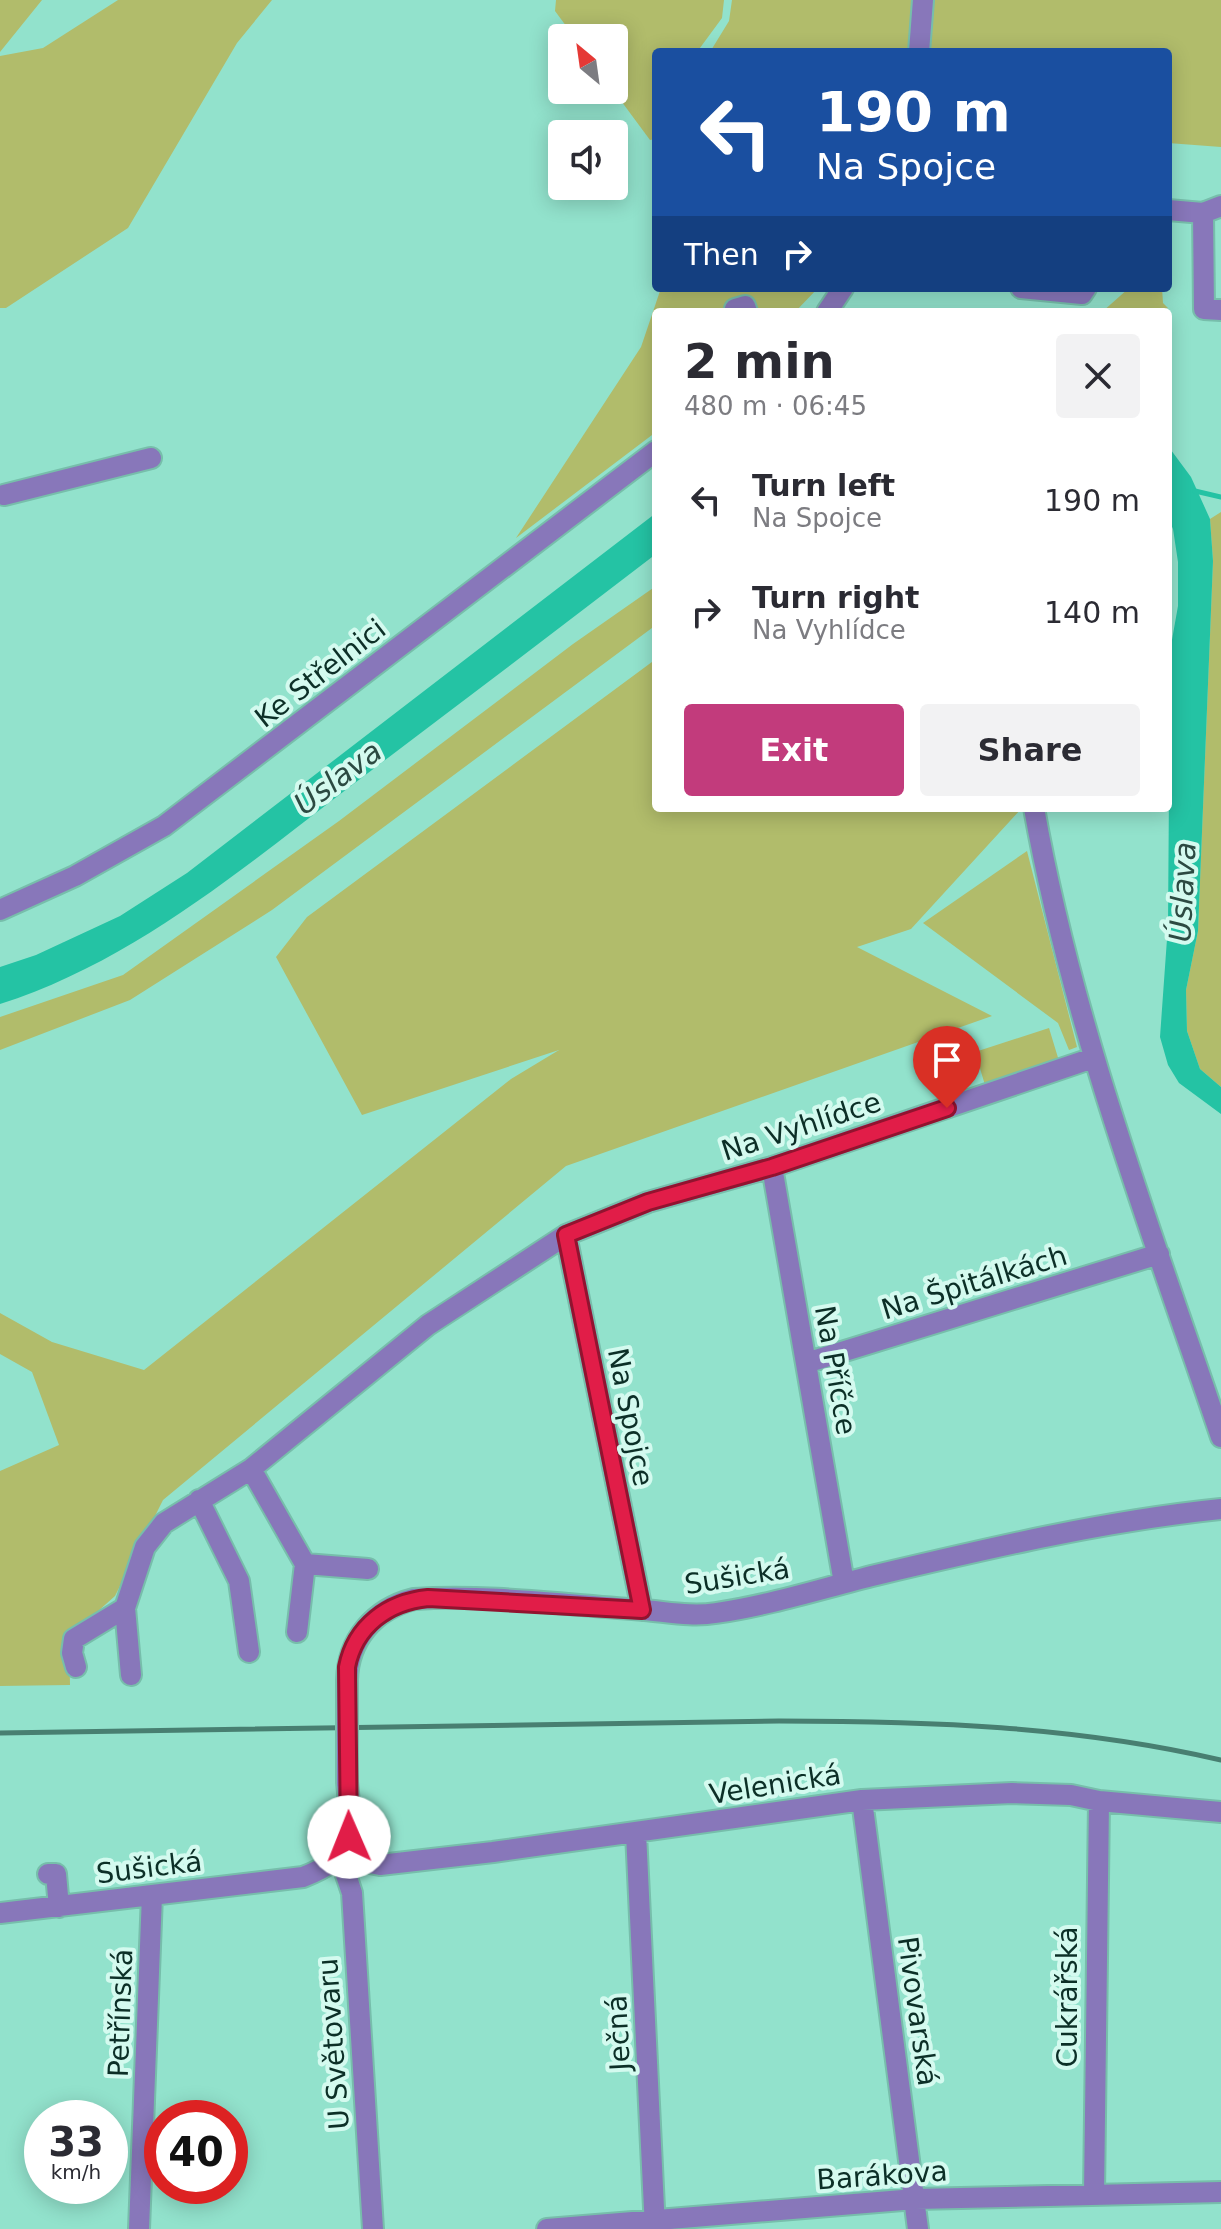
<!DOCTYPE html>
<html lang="en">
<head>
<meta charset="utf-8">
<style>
  :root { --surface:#fff; --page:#f2f2f3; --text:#2b2b33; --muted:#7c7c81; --accent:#c23b7c }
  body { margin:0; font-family:"DejaVu Sans",sans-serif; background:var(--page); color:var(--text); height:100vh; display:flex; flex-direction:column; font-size:30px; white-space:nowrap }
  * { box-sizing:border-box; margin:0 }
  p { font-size:26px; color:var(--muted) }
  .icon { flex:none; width:44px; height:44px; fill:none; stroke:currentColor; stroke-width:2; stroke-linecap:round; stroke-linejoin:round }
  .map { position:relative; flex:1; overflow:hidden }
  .side { position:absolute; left:652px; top:308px; width:520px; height:504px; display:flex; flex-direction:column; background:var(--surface); border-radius:8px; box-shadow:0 4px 20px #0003 }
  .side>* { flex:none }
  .guide { position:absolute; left:652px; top:48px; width:520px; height:244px; border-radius:8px; box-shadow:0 4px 20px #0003; background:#1a4fa0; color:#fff; overflow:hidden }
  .needle { width:52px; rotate:331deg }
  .fabs { position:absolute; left:548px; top:24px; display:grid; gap:16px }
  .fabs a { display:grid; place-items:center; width:80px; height:80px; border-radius:8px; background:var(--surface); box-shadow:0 4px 20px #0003; font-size:40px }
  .speed { position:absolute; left:24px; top:2100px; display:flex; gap:16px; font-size:40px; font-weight:700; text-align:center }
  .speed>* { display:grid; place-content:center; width:104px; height:104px; border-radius:50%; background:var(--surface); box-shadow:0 4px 20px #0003; line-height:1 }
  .speed small { font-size:20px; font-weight:400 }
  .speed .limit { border:12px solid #d22; background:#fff; color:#111 }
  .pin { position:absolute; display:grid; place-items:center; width:68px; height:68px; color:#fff; margin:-82px -34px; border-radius:50% 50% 50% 0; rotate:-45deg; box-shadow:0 0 8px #0007 }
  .pin .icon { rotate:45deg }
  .me { position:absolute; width:88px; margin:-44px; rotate:359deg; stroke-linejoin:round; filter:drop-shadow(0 0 6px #0008) }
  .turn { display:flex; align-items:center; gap:28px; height:168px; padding:0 32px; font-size:36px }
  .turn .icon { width:104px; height:104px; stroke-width:2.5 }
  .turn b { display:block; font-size:56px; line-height:68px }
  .then { display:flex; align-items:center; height:76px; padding:0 32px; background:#0003; gap:16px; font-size:30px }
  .round { display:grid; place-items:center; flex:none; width:84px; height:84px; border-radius:8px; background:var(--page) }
  .head { display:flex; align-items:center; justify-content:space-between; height:136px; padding:0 32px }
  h1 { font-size:48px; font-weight:700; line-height:60px }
  .button { display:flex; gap:16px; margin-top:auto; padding:16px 32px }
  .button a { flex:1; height:92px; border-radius:8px; background:var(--accent); color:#fff; font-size:32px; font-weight:700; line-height:92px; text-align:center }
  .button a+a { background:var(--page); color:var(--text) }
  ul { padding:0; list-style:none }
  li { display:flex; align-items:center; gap:24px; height:112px; padding:0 32px }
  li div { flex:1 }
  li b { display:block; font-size:30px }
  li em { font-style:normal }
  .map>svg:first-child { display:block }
</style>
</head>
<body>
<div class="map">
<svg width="1221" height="2229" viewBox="0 0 1221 2229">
  <rect width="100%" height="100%" fill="#92e2cc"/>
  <path fill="#b1bc6b" d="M0 0H42L0 52Z
    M118 0H272L237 43 128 228 6 308H0V56L43 48Z
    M556 0H724L722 18 697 52H656V139L650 140 613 90 614 38H575L555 11Z
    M732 0H1221V147L1168 143V52H710L729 21Z
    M661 288H818L795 312H656V432L516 538 641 347Z
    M1129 288H1162L1163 303 1168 308 1158 312H1102Z
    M1221 512V1087L1200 1069 1187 1031 1186 990 1198 931 1213 561 1210 519Z
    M656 586V625L272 910 130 1000 0 1050V1017L123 975 339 821 573 644Z
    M656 659V808H1022L911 929 857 947 992 1016 566 1166 163 1500 115 1596 69 1637 70 1685 0 1686V1471L59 1445 32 1372 0 1354V1313L52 1342 144 1370 511 1079 559 1050 362 1115 276 957 307 917Z
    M1027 851 1077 1047 1069 1050 1058 1023 923 923Z
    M1049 1028 1059 1061 985 1085 975 1052Z"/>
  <path fill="#24c3a4" d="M1168 446 1191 477 1210 519 1213 561 1198 931 1186 990 1187 1031 1200 1069 1221 1087V1114L1179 1083 1168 1065 1160 1037 1168 925 1170 651 1178 606V562L1173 529 1168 518Z
    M656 513V554C552 634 447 713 343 792 237 873 129 963 0 1004V967L36 955 120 916 187 873Z"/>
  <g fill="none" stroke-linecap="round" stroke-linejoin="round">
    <path stroke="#24c3a4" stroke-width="5" d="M1195 491 1221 497"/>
    <g stroke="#77beab" stroke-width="24">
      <path id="minor" d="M919 52 923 0
        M1168 210 1203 213 1221 206
        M1203 213 1204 309 1221 310
        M1021 288 1082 294 1086 288
        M735 309 745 306 747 312
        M827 312 843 288
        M4 495 151 458
        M1034 808C1072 1024 1151 1230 1221 1437
        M0 910 75 876 164 826 656 451
        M772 1167 844 1583
        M566 1235 642 1610
        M806 1363 1159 1254
        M251 1469 428 1325 566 1235 648 1202 772 1167 1093 1058
        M199 1500 239 1581 249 1652
        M305 1564 368 1569
        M125 1608 131 1675
        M76 1667 72 1653 74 1639 125 1608 145 1547 164 1523 251 1469 305 1564 297 1632
        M347 1680C348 1640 374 1609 414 1599 489 1594 568 1605 644 1610 668 1612 692 1617 716 1613 771 1605 823 1588 876 1575 990 1548 1104 1521 1221 1509
        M862 1800 918 2229
        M636 1833 655 2229
        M340 1857 380 1865 493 1852 862 1800 1012 1793 1071 1795 1099 1801 1221 1812
        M340 1857 352 1893 373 2229
        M48 1874H56L59 1907
        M0 1913 303 1877C357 1856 352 1835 347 1782
        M1094 2194 1099 1801
        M139 2229 152 1895
        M547 2229 915 2199 1221 2192"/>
    </g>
    <use href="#minor" stroke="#8877ba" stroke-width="20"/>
    <path stroke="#487f71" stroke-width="5" d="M0 1733 779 1721C928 1721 1075 1726 1221 1760"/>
    <g stroke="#77beab" stroke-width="24" stroke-linecap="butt">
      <path id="minor-bridge" d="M347 1782V1680"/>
    </g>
    <use href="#minor-bridge" stroke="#8877ba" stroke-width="20"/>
  </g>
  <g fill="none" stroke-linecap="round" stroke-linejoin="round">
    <g stroke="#92132f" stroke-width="20">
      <path id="route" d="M349 1837 347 1667C355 1626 388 1602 428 1598L642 1610 566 1235 648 1202 772 1167 947 1108"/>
    </g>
    <use href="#route" stroke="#e11d48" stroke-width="14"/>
  </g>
  <g text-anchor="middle" stroke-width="8" stroke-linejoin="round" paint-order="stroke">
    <g font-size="28" fill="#0c2f27" stroke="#d4faef">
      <text transform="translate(320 673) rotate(-38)" y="10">Ke Střelnici</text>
      <text transform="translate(801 1126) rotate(-18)" y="10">Na Vyhlídce</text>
      <text transform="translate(974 1282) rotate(-17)" y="10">Na Špitálkách</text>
      <text transform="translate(836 1370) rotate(80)" y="10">Na Příčce</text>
      <text transform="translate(631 1417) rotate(79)" y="10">Na Spojce</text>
      <text transform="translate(737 1576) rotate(-9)" y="10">Sušická</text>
      <text transform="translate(775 1784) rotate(-9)" y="10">Velenická</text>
      <text transform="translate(149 1867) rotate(-7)" y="10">Sušická</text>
      <text transform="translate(1067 1997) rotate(-90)" y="10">Cukrářská</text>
      <text transform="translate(918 2011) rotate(82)" y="10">Pivovarská</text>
      <text transform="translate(120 2013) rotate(-88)" y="10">Petřínská</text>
      <text transform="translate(618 2033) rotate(-93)" y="10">Ječná</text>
      <text transform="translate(333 2044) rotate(-94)" y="10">U Světovaru</text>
      <text transform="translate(882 2175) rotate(-4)" y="10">Barákova</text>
    </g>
    <g font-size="30" font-style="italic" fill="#2c4a42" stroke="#d4faef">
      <text transform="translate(338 778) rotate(-37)" y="10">Úslava</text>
      <text transform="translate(1183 892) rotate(-87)" y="10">Úslava</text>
    </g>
  </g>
</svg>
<div class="fabs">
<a><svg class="needle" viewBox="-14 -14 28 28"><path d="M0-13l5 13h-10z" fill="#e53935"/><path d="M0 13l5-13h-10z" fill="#7c7c81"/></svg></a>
<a><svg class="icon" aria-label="sound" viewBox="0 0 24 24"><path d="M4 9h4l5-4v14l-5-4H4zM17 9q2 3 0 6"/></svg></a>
</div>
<div class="speed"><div>33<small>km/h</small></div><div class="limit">40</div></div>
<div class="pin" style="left:947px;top:1108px;background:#d93025"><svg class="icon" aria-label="arrive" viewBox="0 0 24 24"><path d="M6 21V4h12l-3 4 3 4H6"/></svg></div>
<svg class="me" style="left:349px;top:1837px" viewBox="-20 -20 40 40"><circle r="19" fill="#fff"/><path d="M0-13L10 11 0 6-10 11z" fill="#e11d48"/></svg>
<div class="guide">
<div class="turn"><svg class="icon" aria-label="left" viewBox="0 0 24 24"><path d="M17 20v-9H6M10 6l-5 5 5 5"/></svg><div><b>190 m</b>Na Spojce</div></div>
<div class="then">Then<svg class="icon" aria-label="right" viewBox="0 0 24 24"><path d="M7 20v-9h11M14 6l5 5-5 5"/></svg></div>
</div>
<section class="side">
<div class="head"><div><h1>2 min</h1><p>480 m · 06:45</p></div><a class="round"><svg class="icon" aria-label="close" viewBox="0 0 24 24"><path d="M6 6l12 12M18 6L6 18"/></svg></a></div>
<ul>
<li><svg class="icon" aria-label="left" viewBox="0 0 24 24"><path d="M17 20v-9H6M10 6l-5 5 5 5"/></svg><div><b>Turn left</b><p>Na Spojce</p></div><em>190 m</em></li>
<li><svg class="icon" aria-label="right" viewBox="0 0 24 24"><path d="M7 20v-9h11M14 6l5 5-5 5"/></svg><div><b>Turn right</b><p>Na Vyhlídce</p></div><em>140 m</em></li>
</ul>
<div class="button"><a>Exit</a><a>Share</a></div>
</section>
</div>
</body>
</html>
